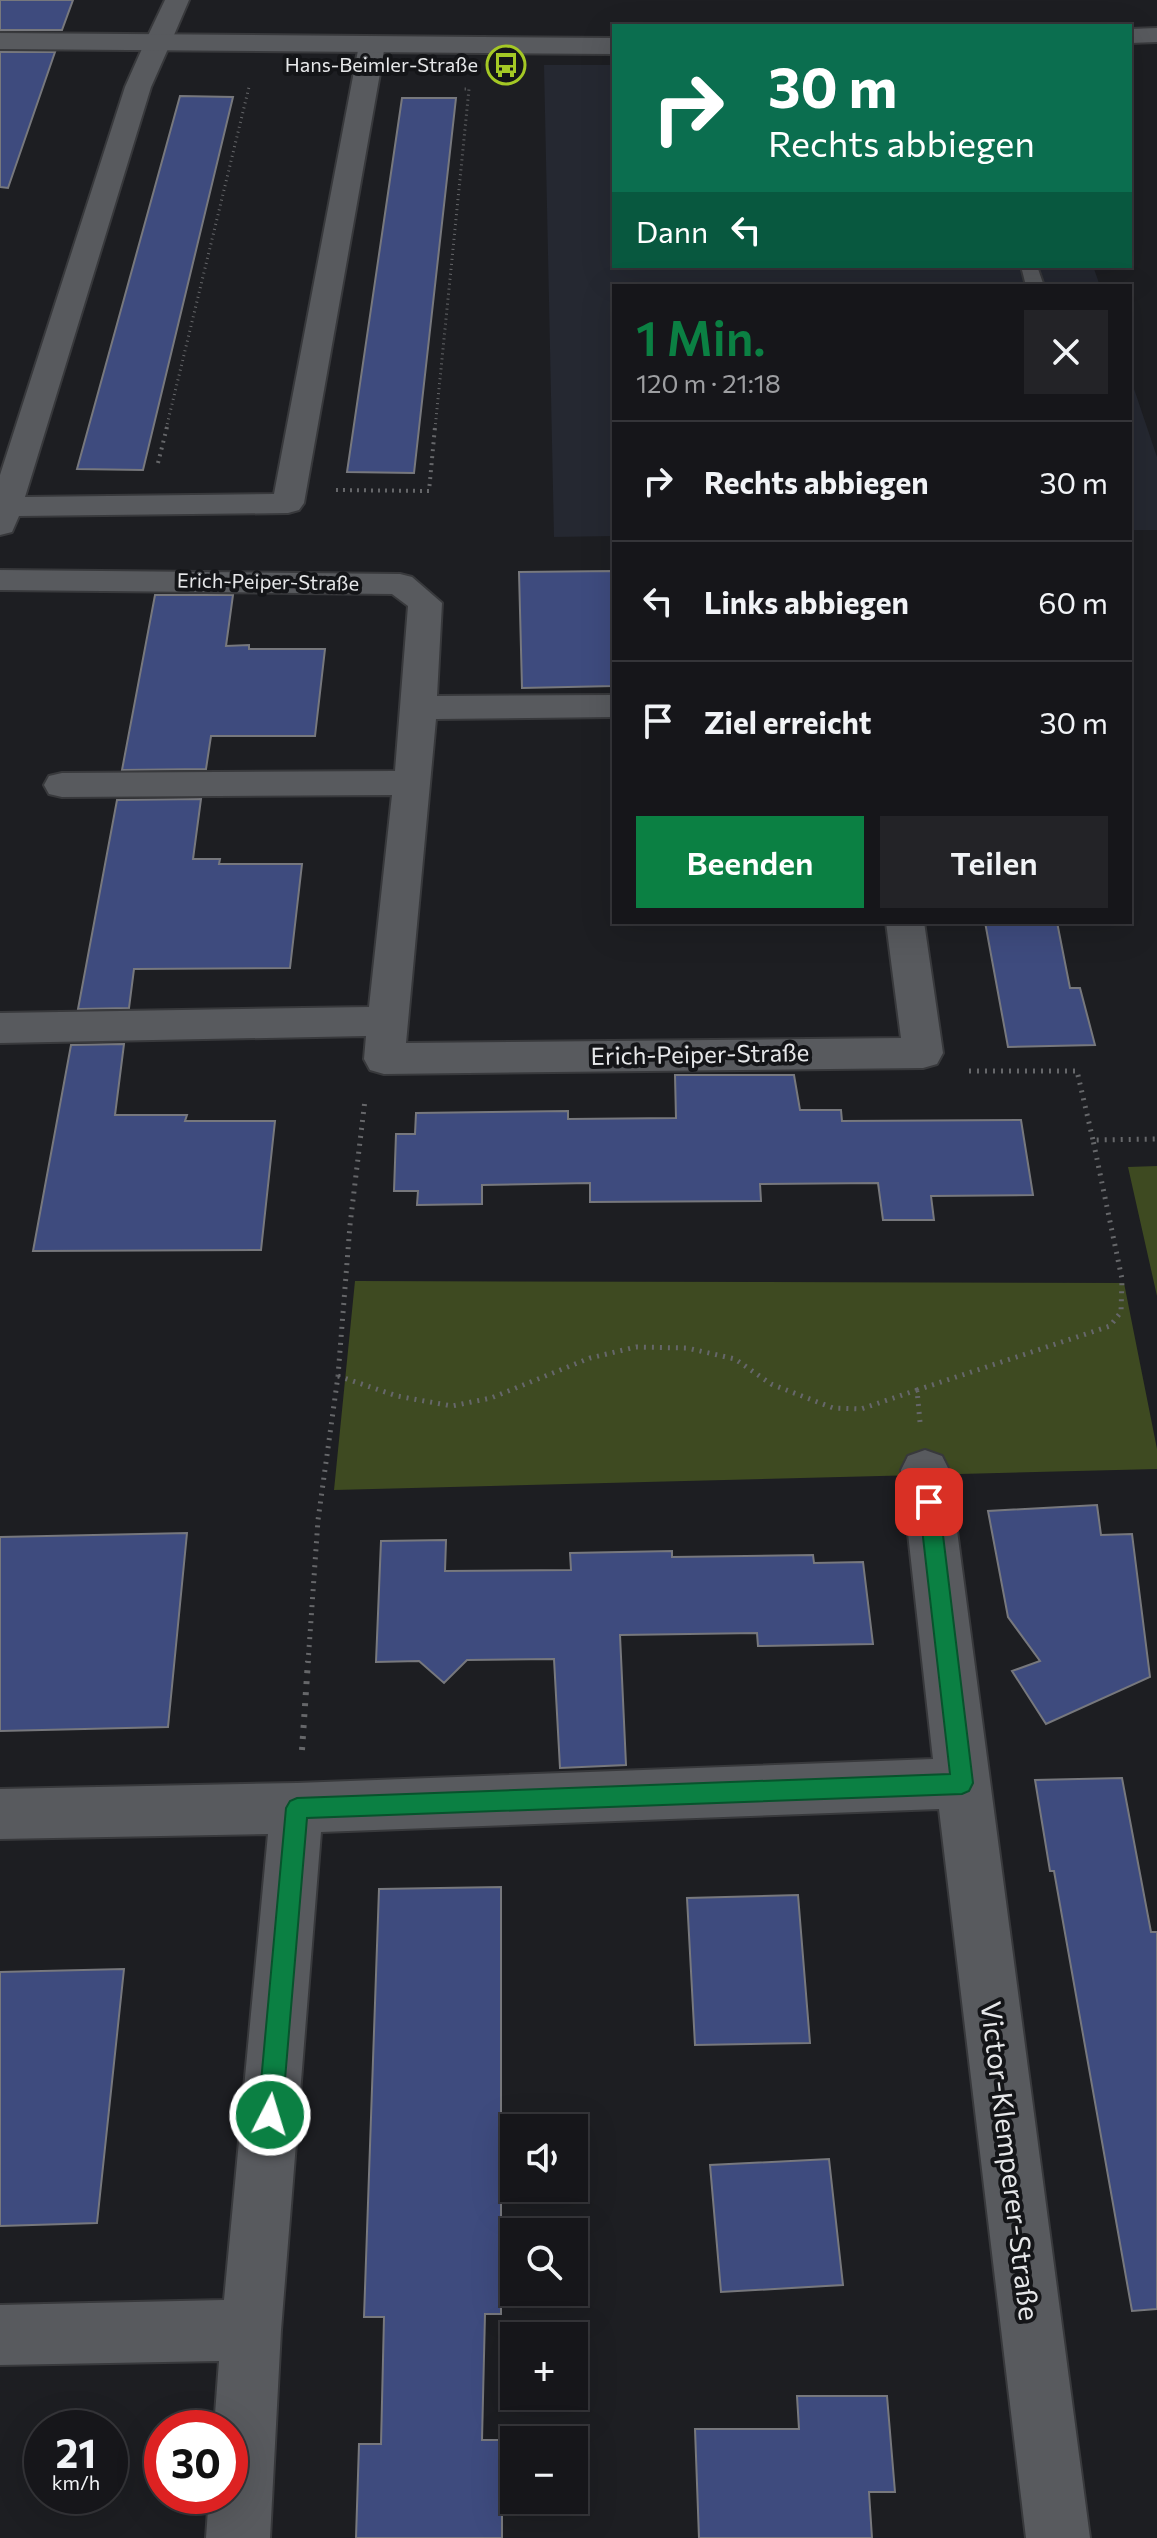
<!DOCTYPE html>
<html lang="de">
<head>
<meta charset="utf-8">
<style>
  :root { --surface:#16161a; --page:#232327; --text:#f1f3f6; --muted:#9e9fa2; --line:#353539; --accent:#0b8043 }
  body { margin:0; font-family:Commissioner,sans-serif; background:var(--page); color:var(--text); height:100vh; display:flex; flex-direction:column; font-size:30px; white-space:nowrap }
  * { box-sizing:border-box; margin:0 }
  p { font-size:26px; color:var(--muted) }
  .icon { flex:none; width:44px; height:44px; fill:none; stroke:currentColor; stroke-width:2; stroke-linecap:round; stroke-linejoin:round }
  .map { position:relative; flex:1; overflow:hidden }
  .panel { position:absolute; left:612px; top:284px; width:520px; height:640px; display:flex; flex-direction:column; background:var(--surface); border-radius:0px; box-shadow:0 8px 32px #0002,0 0 0 2px var(--line) }
  .panel>* { flex:none }
  .guide { position:absolute; left:612px; top:24px; width:520px; height:244px; border-radius:0px; box-shadow:0 8px 32px #0002,0 0 0 2px var(--line); background:#0b6e4f; color:#fff; overflow:hidden }
  .buttons { position:absolute; left:500px; top:2114px; display:grid; gap:16px }
  .buttons a { display:grid; place-items:center; width:88px; height:88px; border-radius:0px; background:var(--surface); box-shadow:0 8px 32px #0002,0 0 0 2px var(--line); font-size:40px }
  .speed { position:absolute; left:24px; top:2410px; display:flex; gap:16px; font-size:40px; font-weight:700; text-align:center }
  .speed>* { display:grid; place-content:center; width:104px; height:104px; border-radius:50%; background:var(--surface); box-shadow:0 8px 32px #0002,0 0 0 2px var(--line); line-height:1 }
  .speed small { font-size:20px; font-weight:400 }
  .speed .limit { border:12px solid #d22; background:#fff; color:#111 }
  .pin { position:absolute; display:grid; place-items:center; width:68px; height:68px; color:#fff; margin:-34px; border-radius:16px; box-shadow:0 4px 12px #0006 }
  .me { position:absolute; width:88px; margin:-44px; rotate:5deg; stroke-linejoin:round; filter:drop-shadow(0 0 6px #0008) }
  .turn { display:flex; align-items:center; gap:28px; height:168px; padding:0 24px; font-size:36px }
  .turn .icon { width:104px; height:104px; stroke-width:2.5 }
  .turn b { display:block; font-size:56px; line-height:68px }
  .then { display:flex; align-items:center; height:76px; padding:0 24px; background:#0003; gap:16px; font-size:30px }
  .round { display:grid; place-items:center; flex:none; width:84px; height:84px; border-radius:0px; background:var(--page) }
  .overview { display:flex; align-items:center; justify-content:space-between; height:136px; padding:0 24px }
  h1 { font-size:48px; font-weight:600; line-height:60px; color:var(--accent) }
  .action { display:flex; gap:16px; margin-top:auto; padding:16px 24px }
  .action a { flex:1; height:92px; border-radius:0px; background:var(--accent); color:#fff; font-size:32px; font-weight:600; line-height:92px; text-align:center }
  .action a+a { background:var(--page); color:var(--text) }
  ul { padding:0; list-style:none }
  li { display:flex; align-items:center; gap:24px; height:120px; padding:0 24px; border-top:2px solid var(--line) }
  li div { flex:1 }
  li b { display:block; font-size:30px }
  li em { font-style:normal }
  .map>svg:first-child { display:block }
</style>
</head>
<body>
<div class="map">
<svg width="1157" height="2538" viewBox="0 0 1157 2538">
  <rect width="100%" height="100%" fill="#1d1e22"/>
  <path fill="#252831" d="M544 65H614V266H1093L1100 286H614V536L554 537Z
    M1130 377 1157 457V530H1130Z"/>
  <path fill="#3e4a21" d="M1157 1166V1296L1128 1167Z
    M355 1281 1124 1283 1157 1449V1469L334 1490Z"/>
  <path fill="#3e4b7e" stroke="#77787d" stroke-width="2" d="M0 0H73L62 30H0Z
    M0 52H55L8 188 0 187Z
    M180 96 233 97 143 470 77 469Z
    M402 98H456L414 473 347 472Z
    M614 571V686L522 688 519 572Z
    M155 595H233L226 646 249 645V649H325L315 736H211L206 769 122 770Z
    M201 799 193 859H220L219 864H302L290 968 134 969 129 1008 78 1009 117 800Z
    M985 922H1057L1070 988H1080L1095 1045 1008 1047Z
    M124 1044 115 1115H187L185 1121H275L261 1250 33 1251 71 1045Z
    M675 1075H794L800 1110H841L842 1121 1021 1120 1033 1195 931 1196 934 1220H883L878 1183 760 1184 761 1201 590 1202V1183L482 1185V1204L417 1205 418 1191H394L396 1134H415L416 1113 568 1111V1119L676 1118Z
    M1097 1505 1101 1535 1132 1534 1150 1677 1046 1724 1012 1671 1040 1661 1008 1617 988 1511Z
    M187 1533 168 1727 0 1731V1537Z
    M446 1540 445 1571 571 1570 570 1553 672 1551V1557L813 1555 814 1563 863 1562 873 1644 758 1646 757 1633 620 1635 626 1765 560 1768 554 1659 467 1660 444 1683 419 1661 376 1662 381 1541Z
    M1122 1778 1151 1932H1157V2309L1132 2311 1054 1871H1050L1035 1780Z
    M501 1887V2314H485L482 2440H502V2538H356L359 2444H381L384 2317H364L379 1889Z
    M798 1895 810 2043 695 2045 687 1898Z
    M124 1969 97 2223 0 2226V1972Z
    M829 2159 843 2285 721 2292 710 2165Z
    M797 2396H887L895 2492H869L872 2538H699L695 2429H799Z"/>
  <g fill="none" stroke-linecap="round" stroke-linejoin="round">
    <g stroke="#38393c" stroke-width="4">
      <path id="service" d="M1021 266H1037L1044 286H1026Z"/>
    </g>
    <g stroke="#38393c" stroke-width="4">
      <path id="minor" d="M158 34 167 37 171 42 151 87 25 497 274 494 359 45 363 40H381L385 45 304 503 299 510 288 513 19 516 12 532 0 535V475L125 87 145 42 149 37Z
        M0 570 400 574 412 577 442 603 437 696 614 695V717L436 719 406 1043 901 1038 886 922H924L943 1053 937 1064 923 1068 384 1074 370 1070 364 1059 366 1036 0 1043V1013L369 1007 392 795 62 797 49 794 44 785 49 776 62 773 395 771 408 606 392 594 0 590Z
        M925 1450 942 1456 949 1470 1090 2538H1026L939 1809 321 1832 281 2330 270 2538H206L209 2496H230V2428H214L219 2361 0 2365V2305L224 2300 268 1834 0 1839V1789L297 1783 933 1759 901 1470 908 1456Z"/>
    </g>
    <g stroke="#38393c" stroke-width="4">
      <path id="tertiary" d="M165 0H189L171 42 167 47H149L145 42Z"/>
    </g>
    <g stroke="#38393c" stroke-width="4">
      <path id="secondary" d="M1157 28V42L1130 43V29Z
        M0 33 614 38V54L0 49Z"/>
    </g>
    <path stroke="#66676a" stroke-width="3" stroke-dasharray="1 4" stroke-linecap="butt" d="M746 26 1100 25
      M166 429 249 87H246
      M435 429 469 89H464"/>
    <path stroke="#66676a" stroke-width="4" stroke-dasharray="2 5" stroke-linecap="butt" d="M158 463 167 427
      M336 490 429 491 435 427"/>
    <path stroke="#66676a" stroke-width="5" stroke-dasharray="2 6" stroke-linecap="butt" d="M969 1071H1077L1093 1140
      M338 1376 397 1396 452 1406 491 1398 590 1358 636 1347 687 1348 735 1359 771 1384 833 1408 861 1409 917 1390
      M920 1422 917 1390 1110 1326 1121 1312 1122 1279 1093 1140 1157 1139
      M308 1663 318 1520 338 1376 350 1225 365 1100"/>
    <path stroke="#66676a" stroke-width="6" stroke-dasharray="3 8" stroke-linecap="butt" d="M302 1750 308 1661"/>
    <use href="#service" fill="#585a5e" fill-rule="evenodd"/>
    <use href="#minor" fill="#585a5e" fill-rule="evenodd"/>
    <use href="#tertiary" fill="#585a5e" fill-rule="evenodd"/>
    <use href="#secondary" fill="#585a5e" fill-rule="evenodd"/>
  </g>
  <path fill="#0b8043" stroke="#07532c" stroke-width="2" d="M929 1493 936 1496 939 1502 973 1783 969 1791 962 1794 307 1818 282 2115 278 2124 270 2127 261 2124 258 2115 286 1808 290 1801 297 1798 950 1774 919 1502 922 1496Z"/>
  <defs>
    <g id="bus-ring" transform="scale(2)"><circle r="9.5" fill="#141518" stroke="#a4c825" stroke-width="1.5"/><path d="M-5-6H5V4H4V6H2V4H-2V6H-4V4H-5ZM-3.5-4V0h7V-4ZM-3.5 1.2v1.5H-2V1.2ZM2 1.2v1.5H3.5V1.2Z" fill="#a4c825"/></g>
  </defs>
  <g fill-rule="evenodd">
    <use href="#bus-ring" x="506" y="65"/>
  </g>
  <g text-anchor="middle" stroke-width="8" stroke-linejoin="round" paint-order="stroke">
    <g font-size="20" fill="#e6e7e9" stroke="#141518" text-anchor="end">
      <text x="478" y="72">Hans-Beimler-Straße</text>
    </g>
    <g font-size="20" fill="#e6e7e9" stroke="#141518">
      <text transform="translate(268 582) rotate(1)" y="7">Erich-Peiper-Straße</text>
    </g>
    <g font-size="24" fill="#e6e7e9" stroke="#141518">
      <text transform="translate(700 1055) rotate(-1)" y="8">Erich-Peiper-Straße</text>
    </g>
    <g font-size="28" fill="#e6e7e9" stroke="#141518">
      <text transform="translate(1010 2161) rotate(83)" y="10">Victor-Klemperer-Straße</text>
    </g>
  </g>
</svg>
<div class="buttons">
<a><svg class="icon" aria-label="sound" viewBox="0 0 24 24"><path d="M4 9h4l5-4v14l-5-4H4zM17 9q2 3 0 6"/></svg></a>
<a><svg class="icon" aria-label="search" viewBox="0 0 24 24"><circle cx="10" cy="10" r="6"/><path d="M15 15l6 6"/></svg></a>
<a>+</a>
<a>−</a>
</div>
<div class="speed"><div>21<small>km/h</small></div><div class="limit">30</div></div>
<div class="pin" style="left:929px;top:1502px;background:#d93025"><svg class="icon" aria-label="arrive" viewBox="0 0 24 24"><path d="M6 21V4h12l-3 4 3 4H6"/></svg></div>
<svg class="me" style="left:270px;top:2115px" viewBox="-20 -20 40 40"><circle r="17" fill="#0b8043" stroke="#fff" stroke-width="3"/><path d="M0-11L8 9 0 5-8 9z" fill="#fff"/></svg>
<div class="guide">
<div class="turn"><svg class="icon" aria-label="right" viewBox="0 0 24 24"><path d="M7 20v-9h11M14 6l5 5-5 5"/></svg><div><b>30 m</b>Rechts abbiegen</div></div>
<div class="then">Dann<svg class="icon" aria-label="left" viewBox="0 0 24 24"><path d="M17 20v-9H6M10 6l-5 5 5 5"/></svg></div>
</div>
<section class="panel">
<div class="overview"><div><h1>1 Min.</h1><p>120 m · 21:18</p></div><a class="round"><svg class="icon" aria-label="close" viewBox="0 0 24 24"><path d="M6 6l12 12M18 6L6 18"/></svg></a></div>
<ul>
<li><svg class="icon" aria-label="right" viewBox="0 0 24 24"><path d="M7 20v-9h11M14 6l5 5-5 5"/></svg><div><b>Rechts abbiegen</b></div><em>30 m</em></li>
<li><svg class="icon" aria-label="left" viewBox="0 0 24 24"><path d="M17 20v-9H6M10 6l-5 5 5 5"/></svg><div><b>Links abbiegen</b></div><em>60 m</em></li>
<li><svg class="icon" aria-label="arrive" viewBox="0 0 24 24"><path d="M6 21V4h12l-3 4 3 4H6"/></svg><div><b>Ziel erreicht</b></div><em>30 m</em></li>
</ul>
<div class="action"><a>Beenden</a><a>Teilen</a></div>
</section>
</div>
</body>
</html>
